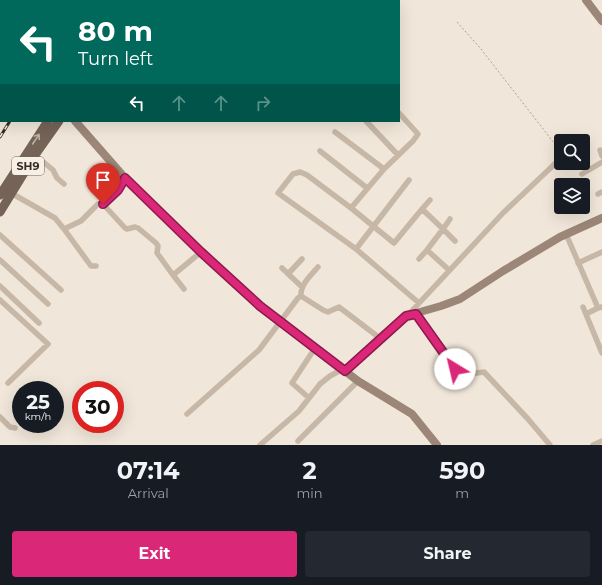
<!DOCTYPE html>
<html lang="en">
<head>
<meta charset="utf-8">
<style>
  :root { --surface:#171b24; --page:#242831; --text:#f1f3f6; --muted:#9ea1a6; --accent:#db2777 }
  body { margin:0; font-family:Montserrat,sans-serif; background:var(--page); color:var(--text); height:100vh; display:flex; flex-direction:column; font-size:15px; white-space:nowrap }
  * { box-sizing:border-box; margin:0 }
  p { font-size:13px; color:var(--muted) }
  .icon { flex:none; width:22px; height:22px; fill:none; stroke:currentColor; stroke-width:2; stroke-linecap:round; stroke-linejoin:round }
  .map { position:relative; height:445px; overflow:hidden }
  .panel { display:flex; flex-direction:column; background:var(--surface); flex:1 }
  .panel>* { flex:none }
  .banner { position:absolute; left:0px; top:0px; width:400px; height:122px; box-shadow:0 4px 16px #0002; background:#00695c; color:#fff; overflow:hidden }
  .tools { position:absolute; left:554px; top:134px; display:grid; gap:8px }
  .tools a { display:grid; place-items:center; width:36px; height:36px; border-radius:4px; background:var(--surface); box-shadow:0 4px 16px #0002; font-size:20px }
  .speed { position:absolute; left:12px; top:381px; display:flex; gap:8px; font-size:20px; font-weight:700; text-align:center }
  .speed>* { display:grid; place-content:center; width:52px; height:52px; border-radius:50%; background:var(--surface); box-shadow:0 4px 16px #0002; line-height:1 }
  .speed small { font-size:10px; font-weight:400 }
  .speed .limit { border:6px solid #d22; background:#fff; color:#111 }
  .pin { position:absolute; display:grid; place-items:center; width:34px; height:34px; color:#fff; margin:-41px -17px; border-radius:50% 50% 50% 0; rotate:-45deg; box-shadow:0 0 4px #0007 }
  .pin .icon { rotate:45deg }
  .me { position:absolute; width:44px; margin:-22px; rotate:324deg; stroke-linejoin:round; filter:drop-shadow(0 0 3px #0008) }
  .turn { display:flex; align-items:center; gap:14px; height:84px; padding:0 12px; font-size:18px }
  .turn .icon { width:52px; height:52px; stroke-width:2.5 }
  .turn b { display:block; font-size:28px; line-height:34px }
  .lanes { display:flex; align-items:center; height:38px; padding:0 12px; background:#0003; justify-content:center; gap:20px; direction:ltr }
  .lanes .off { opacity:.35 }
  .eta { display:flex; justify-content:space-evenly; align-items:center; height:68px; text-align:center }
  .eta b { font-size:24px; font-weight:700; line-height:28px }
  .primary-button { display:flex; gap:8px; margin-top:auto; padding:8px 12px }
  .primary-button a { flex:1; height:46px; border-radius:4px; background:var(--accent); color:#fff; font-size:16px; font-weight:700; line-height:46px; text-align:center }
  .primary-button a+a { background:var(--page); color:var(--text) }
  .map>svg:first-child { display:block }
</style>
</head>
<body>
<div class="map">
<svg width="602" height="445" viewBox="0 0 602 445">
  <rect width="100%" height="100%" fill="#f0e6d9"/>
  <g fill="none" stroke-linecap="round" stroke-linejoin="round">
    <path stroke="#b3a190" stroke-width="1" stroke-dasharray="2 2" stroke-linecap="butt" d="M457 22 481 49 561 152"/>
    <path stroke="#c7b7a6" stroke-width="3" d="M176 0 177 1"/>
    <path stroke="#c7b7a6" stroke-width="5.5" d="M125 0 126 1
      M0 1 1 2
      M43 1V0
      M0 48 1 49
      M399 113 418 134 413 141 384 169 351 208 394 243 422 209 443 229 450 219
      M366 121 398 155
      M335 132 384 169
      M600 150 602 156
      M320 151 367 188
      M35 155 53 170 57 178 64 184
      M582 174 602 162
      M11 193 55 218 64 229 81 221 98 204H103L118 190 125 178
      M598 194 602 192
      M103 204 125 228 127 229 135 227 138 228 156 243 158 246 157 253 173 275
      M351 208 307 175 300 172 293 174 278 193 356 249 419 303
      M422 209 430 200
      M64 229 91 266H96
      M566 234 598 308 602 307
      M0 235 61 290
      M356 249 409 180
      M419 259 427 250
      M0 260 48 304
      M578 263 602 252
      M282 268 302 287
      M449 270 427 250 443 229 455 241
      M288 274 302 259
      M0 286 39 323
      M184 289 173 275 201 252
      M301 296C300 285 311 275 318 267
      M0 300 48 344 8 383
      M583 307 602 353
      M416 314 455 369 469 374 484 372 528 419 550 445
      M586 314 598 308
      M408 315 503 213 561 158
      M309 398 292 383 315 348
      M187 414 259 350 298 298 301 296 323 310 328 312 339 307 381 339
      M0 417 10 427 15 428
      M298 441 358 381
      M260 445 299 411 320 384 330 376 343 369
      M593 445 602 441"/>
    <path stroke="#9b8677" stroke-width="8" d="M586 0 602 21
      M0 115 1 114
      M75 121 125 178 201 252 260 306 358 381 412 414 437 445
      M345 371 406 316 441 306 460 299 503 271 560 237 602 218"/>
    <path stroke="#756358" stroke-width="9" d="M151 1 152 0
      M165 1 166 0
      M0 195 48 121
      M0 212 35 155 59 121"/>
    <g stroke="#342b26" stroke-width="3">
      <path id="rail" d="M85 1V0
        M0 137 10 121"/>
    </g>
    <use href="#rail" stroke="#f8f0e5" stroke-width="1.5" stroke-dasharray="4.5" stroke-linecap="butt"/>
  </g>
  <defs><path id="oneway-shaft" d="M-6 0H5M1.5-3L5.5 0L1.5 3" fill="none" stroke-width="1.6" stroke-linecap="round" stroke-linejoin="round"/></defs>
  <use stroke="#bdb1a6" href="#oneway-shaft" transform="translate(36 139) rotate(-56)"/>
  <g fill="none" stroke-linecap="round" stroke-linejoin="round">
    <g stroke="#8e194d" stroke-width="10">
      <path id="route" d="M103 204 118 190 125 178 201 252 260 306 345 371 406 316 416 314 455 369"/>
    </g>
    <use href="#route" stroke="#db2777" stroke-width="7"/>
  </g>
  <g text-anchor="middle" stroke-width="3.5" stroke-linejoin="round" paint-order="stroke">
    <rect fill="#f8f0e5" stroke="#6f665f" stroke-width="1" x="12" y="157" width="32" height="18" rx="3"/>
    <g font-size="11" font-weight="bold" fill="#342b26">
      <text x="28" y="170">SH9</text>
    </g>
  </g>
</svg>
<div class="tools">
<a><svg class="icon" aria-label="search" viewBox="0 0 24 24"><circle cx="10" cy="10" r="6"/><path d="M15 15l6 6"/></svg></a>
<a><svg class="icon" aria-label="layers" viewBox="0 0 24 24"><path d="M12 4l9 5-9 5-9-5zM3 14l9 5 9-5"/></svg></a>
</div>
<div class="speed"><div>25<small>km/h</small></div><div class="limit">30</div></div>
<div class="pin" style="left:103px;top:204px;background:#d93025"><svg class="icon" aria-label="arrive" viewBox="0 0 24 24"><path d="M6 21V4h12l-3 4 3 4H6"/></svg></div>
<svg class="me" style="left:455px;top:369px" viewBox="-20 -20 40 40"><circle r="19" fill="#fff"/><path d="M0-13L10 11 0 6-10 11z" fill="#db2777"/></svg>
<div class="banner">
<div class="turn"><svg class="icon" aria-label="left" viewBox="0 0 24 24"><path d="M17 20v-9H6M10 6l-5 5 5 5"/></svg><div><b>80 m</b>Turn left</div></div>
<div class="lanes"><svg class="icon" aria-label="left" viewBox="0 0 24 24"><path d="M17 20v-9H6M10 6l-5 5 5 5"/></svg><svg class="icon off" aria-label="ahead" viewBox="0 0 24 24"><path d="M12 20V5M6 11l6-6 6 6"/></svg><svg class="icon off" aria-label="ahead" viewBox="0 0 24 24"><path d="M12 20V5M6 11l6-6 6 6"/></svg><svg class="icon off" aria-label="right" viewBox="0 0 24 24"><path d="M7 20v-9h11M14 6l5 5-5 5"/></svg></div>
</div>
</div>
<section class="panel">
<div class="eta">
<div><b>07:14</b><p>Arrival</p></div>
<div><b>2</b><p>min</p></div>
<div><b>590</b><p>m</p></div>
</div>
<div class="primary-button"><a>Exit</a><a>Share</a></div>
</section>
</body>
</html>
